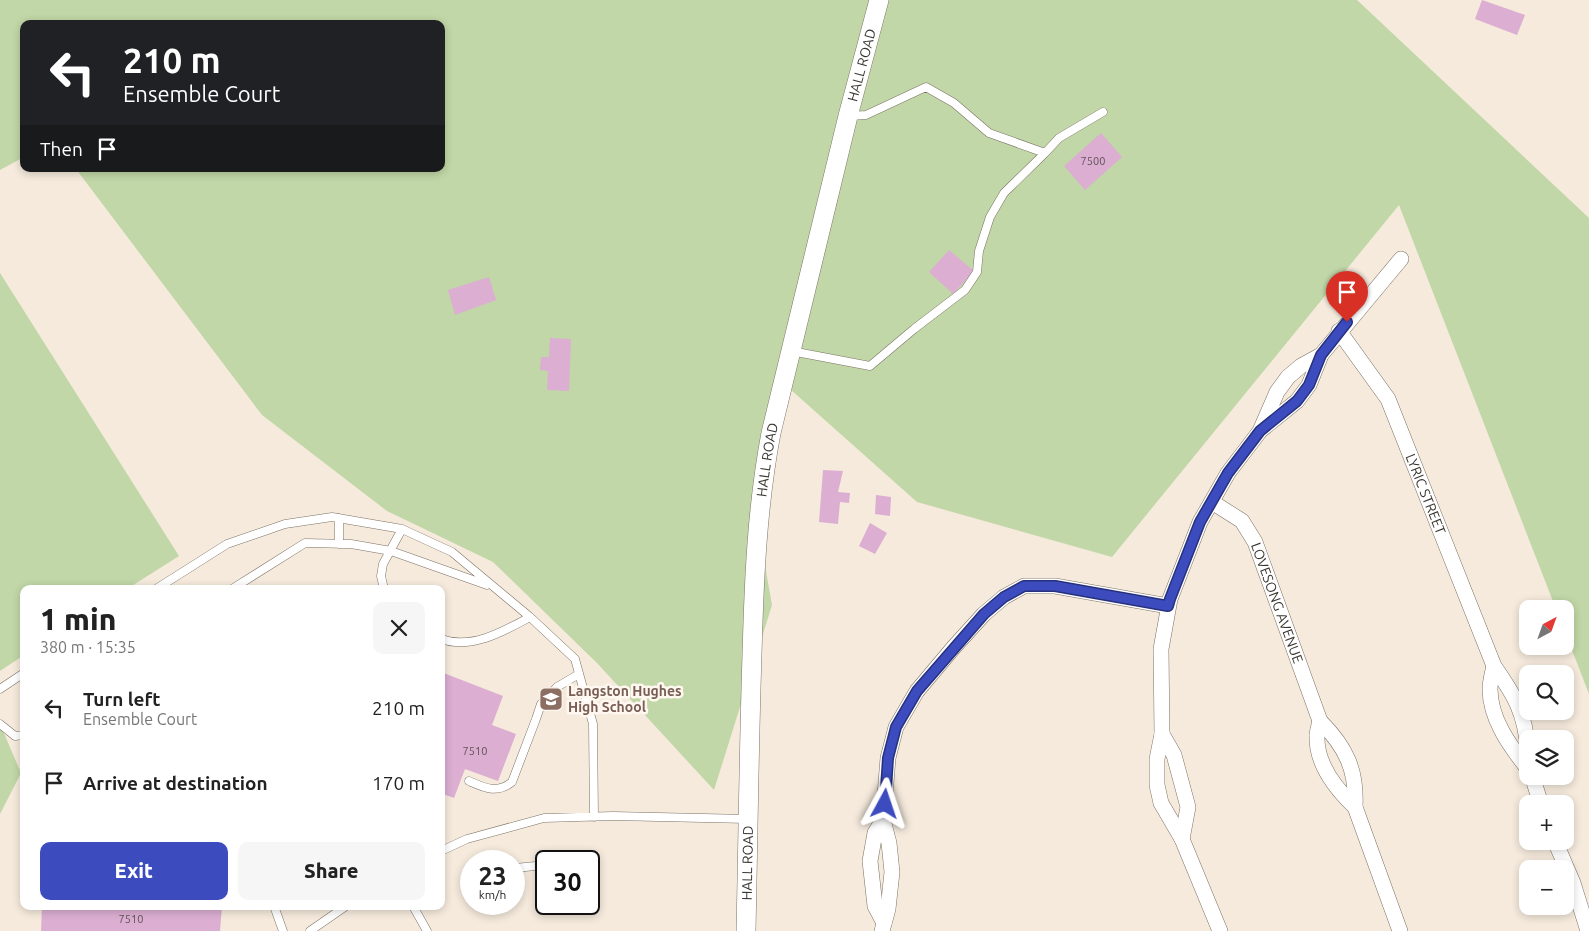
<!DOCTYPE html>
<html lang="en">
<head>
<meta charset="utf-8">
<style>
  :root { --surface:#fff; --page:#f6f6f6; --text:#222; --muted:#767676; --accent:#3c4cbf }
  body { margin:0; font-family:Ubuntu,sans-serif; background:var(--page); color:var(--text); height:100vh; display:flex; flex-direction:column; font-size:19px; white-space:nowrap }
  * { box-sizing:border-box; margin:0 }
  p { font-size:16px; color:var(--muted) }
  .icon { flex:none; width:28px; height:28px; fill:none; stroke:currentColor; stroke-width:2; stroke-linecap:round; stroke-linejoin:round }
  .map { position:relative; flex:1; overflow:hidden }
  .panel { position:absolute; left:20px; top:585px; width:425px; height:325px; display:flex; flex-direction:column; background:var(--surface); border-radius:10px; box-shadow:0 2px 8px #0003 }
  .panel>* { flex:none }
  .guide { position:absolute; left:20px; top:20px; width:425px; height:152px; border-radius:10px; box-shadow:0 2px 8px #0003; background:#202124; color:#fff; overflow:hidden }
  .needle { width:32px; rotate:41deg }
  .controls { position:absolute; left:1519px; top:600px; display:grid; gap:10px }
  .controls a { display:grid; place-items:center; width:55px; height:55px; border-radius:10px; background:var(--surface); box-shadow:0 2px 8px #0003; font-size:25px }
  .speed { position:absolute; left:460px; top:850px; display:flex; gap:10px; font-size:25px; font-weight:700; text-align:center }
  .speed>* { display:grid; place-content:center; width:65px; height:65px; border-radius:50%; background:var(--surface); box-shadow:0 2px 8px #0003; line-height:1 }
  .speed small { font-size:12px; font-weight:400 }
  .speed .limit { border:2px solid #111; border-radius:8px; background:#fff; color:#111 }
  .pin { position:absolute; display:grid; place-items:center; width:42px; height:42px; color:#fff; margin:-51px -21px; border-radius:50% 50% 50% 0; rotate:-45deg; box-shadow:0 0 5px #0007 }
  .pin .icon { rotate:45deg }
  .me { position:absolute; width:55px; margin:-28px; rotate:5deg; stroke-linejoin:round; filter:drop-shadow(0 0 4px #0008) }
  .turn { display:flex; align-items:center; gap:18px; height:105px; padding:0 20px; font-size:22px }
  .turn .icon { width:65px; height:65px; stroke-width:2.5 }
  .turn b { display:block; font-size:35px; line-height:42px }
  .then { display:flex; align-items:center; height:48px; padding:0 20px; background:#0003; gap:10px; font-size:19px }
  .round { display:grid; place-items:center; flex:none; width:52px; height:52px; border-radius:10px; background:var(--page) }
  .summary { display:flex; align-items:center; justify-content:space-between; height:85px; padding:0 20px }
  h1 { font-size:30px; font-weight:800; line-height:38px }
  .cta { display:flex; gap:10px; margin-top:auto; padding:10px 20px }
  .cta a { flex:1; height:58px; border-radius:10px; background:var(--accent); color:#fff; font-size:20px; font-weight:800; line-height:58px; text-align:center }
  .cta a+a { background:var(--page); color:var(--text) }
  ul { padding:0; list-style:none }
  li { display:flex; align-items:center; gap:15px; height:75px; padding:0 20px }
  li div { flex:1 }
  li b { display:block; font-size:19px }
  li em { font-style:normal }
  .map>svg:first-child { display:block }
</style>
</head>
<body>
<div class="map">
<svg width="1589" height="931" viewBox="0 0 1589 931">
  <rect width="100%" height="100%" fill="#f5eadc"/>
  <path fill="#c1d7a7" d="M0 0H1357L1589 218V694L1565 632V609H1556L1399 205 1112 557 917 502 781 381 752 492 772 605 714 790 597 663 493 562 387 511 262 415 76 169H441V24H24V157L0 170Z
    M0 273 179 556 127 589H24V655L0 671Z
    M0 724 21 773 0 814Z"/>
  <path fill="#dbaed2" d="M1482 0 1525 15 1517 35 1475 19Z
    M1101 133 1122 157 1085 190 1064 166Z
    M949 250 974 271 953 294 929 272Z
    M489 277 496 300 455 315 448 290Z
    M550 338 571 339 569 391 547 390 548 371 540 370 541 357H549Z
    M823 470 843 471 838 492 850 493 849 503 840 502 838 524 819 522Z
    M876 495 891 497 890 516 875 514Z
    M870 523 887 533 875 554 859 546Z
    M441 672 503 696 492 725 516 734 498 781 465 769 454 798 443 794 441 799Z
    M42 906H222L220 931H41Z"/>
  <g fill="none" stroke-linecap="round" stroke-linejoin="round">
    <g stroke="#7c7266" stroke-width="9">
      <path id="service" d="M1045 153 1059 138 1103 112
        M791 351 870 366 914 329 965 290 977 272 979 251 990 217 1004 193 1045 153 989 133 954 103 926 87 866 115 849 116
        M339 518V544
        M156 589 227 544 285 524 332 517 402 529 452 552 530 617 575 659 593 724 594 817
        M232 589 305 543 351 544 391 551 487 585
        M384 589 381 576 383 564 402 529
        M441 639C472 650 504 631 530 617
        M0 689 24 673
        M0 724 15 736 24 735
        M469 781C485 788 497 794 512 782L536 719 541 704 557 687 579 674
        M441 851 467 839 544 818 613 816 748 819
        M589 862 591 861
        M515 868 546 865
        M274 906 283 931
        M413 906 427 931
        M310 931 346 906"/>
    </g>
    <g stroke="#7c7266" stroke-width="16">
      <g id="minor">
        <path id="s1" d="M1339 331 1388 399 1494 666C1515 696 1525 713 1528 750"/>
        <path d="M1261 430 1297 401 1309 385 1321 355 1401 259"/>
        <path id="s2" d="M1212 502 1242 521 1255 542 1320 721C1346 747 1357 770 1355 807L1400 931"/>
        <path d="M1494 666C1492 674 1490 682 1490 689 1490 719 1510 746 1528 769"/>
        <path d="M1320 721C1319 726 1317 731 1317 736 1316 764 1336 789 1355 807"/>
        <path d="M1162 734 1174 755 1188 807 1182 839"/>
        <path d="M1532 776 1541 804"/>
        <path d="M883 820 875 833 870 861 875 906 884 923"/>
        <path d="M1555 841 1573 883 1588 931"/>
        <path d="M882 931 888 909 892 872 889 843 883 820 888 758 896 727 917 691 954 647 984 614 1004 597 1024 586H1055L1168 606"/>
        <path d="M1220 931 1182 839 1161 803 1157 785V759L1162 734 1161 649 1170 599 1200 522 1228 473 1260 431 1277 392 1288 377 1301 366 1321 355"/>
      </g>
    </g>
    <g stroke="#7c7266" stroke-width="20">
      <g id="tertiary">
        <path id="s3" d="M746 931C748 839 749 747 752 655 754 580 757 507 771 433L848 116 879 0"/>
      </g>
    </g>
    <use href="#service" stroke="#fff" stroke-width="8"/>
    <use href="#minor" stroke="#fff" stroke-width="15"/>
    <use href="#tertiary" stroke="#fff" stroke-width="19"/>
  </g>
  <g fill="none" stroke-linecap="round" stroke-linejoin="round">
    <g stroke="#27317c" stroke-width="12">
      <path id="route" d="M885 804 888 758 896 727 917 691 984 614 1004 597 1024 586H1055L1168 606 1170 599 1200 522 1228 473 1260 431 1297 401 1309 385 1321 355 1347 322"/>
    </g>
    <use href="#route" stroke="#3c4cbf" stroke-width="9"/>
  </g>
  <defs>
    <g id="school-square" transform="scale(1.25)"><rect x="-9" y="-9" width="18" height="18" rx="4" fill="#8d6e63" stroke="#fff8f0"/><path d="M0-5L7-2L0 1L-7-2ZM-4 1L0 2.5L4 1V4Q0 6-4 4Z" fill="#fff"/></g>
  </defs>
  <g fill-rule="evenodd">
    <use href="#school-square" x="551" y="699"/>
  </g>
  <g text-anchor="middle" stroke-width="5" stroke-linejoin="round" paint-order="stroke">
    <g font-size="11" fill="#625358">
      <text x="1093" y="165">7500</text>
      <text x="475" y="755">7510</text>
      <text x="131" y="923">7510</text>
    </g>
    <g font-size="14" fill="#393530" stroke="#fff8f0">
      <text dy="5" stroke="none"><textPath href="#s3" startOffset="878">HALL ROAD</textPath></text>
      <text dy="5" stroke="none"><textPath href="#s3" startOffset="472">HALL ROAD</textPath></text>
      <text dy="5" stroke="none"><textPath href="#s1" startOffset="186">LYRIC STREET</textPath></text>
      <text dy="5" stroke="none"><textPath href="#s2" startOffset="125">LOVESONG AVENUE</textPath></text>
      <text dy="5" stroke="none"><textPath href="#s3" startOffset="68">HALL ROAD</textPath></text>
    </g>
    <g font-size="14" font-weight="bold" fill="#785e54" stroke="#fff8f0" text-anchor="start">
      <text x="568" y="696">Langston Hughes<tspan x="568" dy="16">High School</tspan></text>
    </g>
  </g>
</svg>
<div class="controls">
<a><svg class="needle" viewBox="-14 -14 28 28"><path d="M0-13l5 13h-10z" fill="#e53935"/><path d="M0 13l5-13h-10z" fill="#767676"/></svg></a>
<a><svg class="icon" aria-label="search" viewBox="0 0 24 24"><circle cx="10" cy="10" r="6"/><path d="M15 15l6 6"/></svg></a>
<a><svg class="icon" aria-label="layers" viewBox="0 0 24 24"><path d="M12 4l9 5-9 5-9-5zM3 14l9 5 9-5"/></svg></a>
<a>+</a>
<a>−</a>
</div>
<div class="speed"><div>23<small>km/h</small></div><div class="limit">30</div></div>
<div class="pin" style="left:1347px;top:322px;background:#d93025"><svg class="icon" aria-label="arrive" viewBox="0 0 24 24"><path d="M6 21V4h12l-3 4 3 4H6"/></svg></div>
<svg class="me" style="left:885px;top:804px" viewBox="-20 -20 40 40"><path d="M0-17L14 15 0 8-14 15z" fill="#3c4cbf" stroke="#fff" stroke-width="4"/></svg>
<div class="guide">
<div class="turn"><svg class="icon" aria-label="left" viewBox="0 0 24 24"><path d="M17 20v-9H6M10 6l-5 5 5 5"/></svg><div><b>210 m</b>Ensemble Court</div></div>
<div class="then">Then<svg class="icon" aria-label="arrive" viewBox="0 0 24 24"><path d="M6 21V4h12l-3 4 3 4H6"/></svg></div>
</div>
<section class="panel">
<div class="summary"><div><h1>1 min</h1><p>380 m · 15:35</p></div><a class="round"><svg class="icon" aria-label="close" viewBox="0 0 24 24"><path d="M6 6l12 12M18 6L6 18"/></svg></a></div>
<ul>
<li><svg class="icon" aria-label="left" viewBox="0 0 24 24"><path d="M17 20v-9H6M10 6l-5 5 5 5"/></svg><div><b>Turn left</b><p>Ensemble Court</p></div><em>210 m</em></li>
<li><svg class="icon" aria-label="arrive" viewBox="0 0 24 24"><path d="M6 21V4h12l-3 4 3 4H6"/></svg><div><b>Arrive at destination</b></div><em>170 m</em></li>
</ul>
<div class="cta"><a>Exit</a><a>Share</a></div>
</section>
</div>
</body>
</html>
